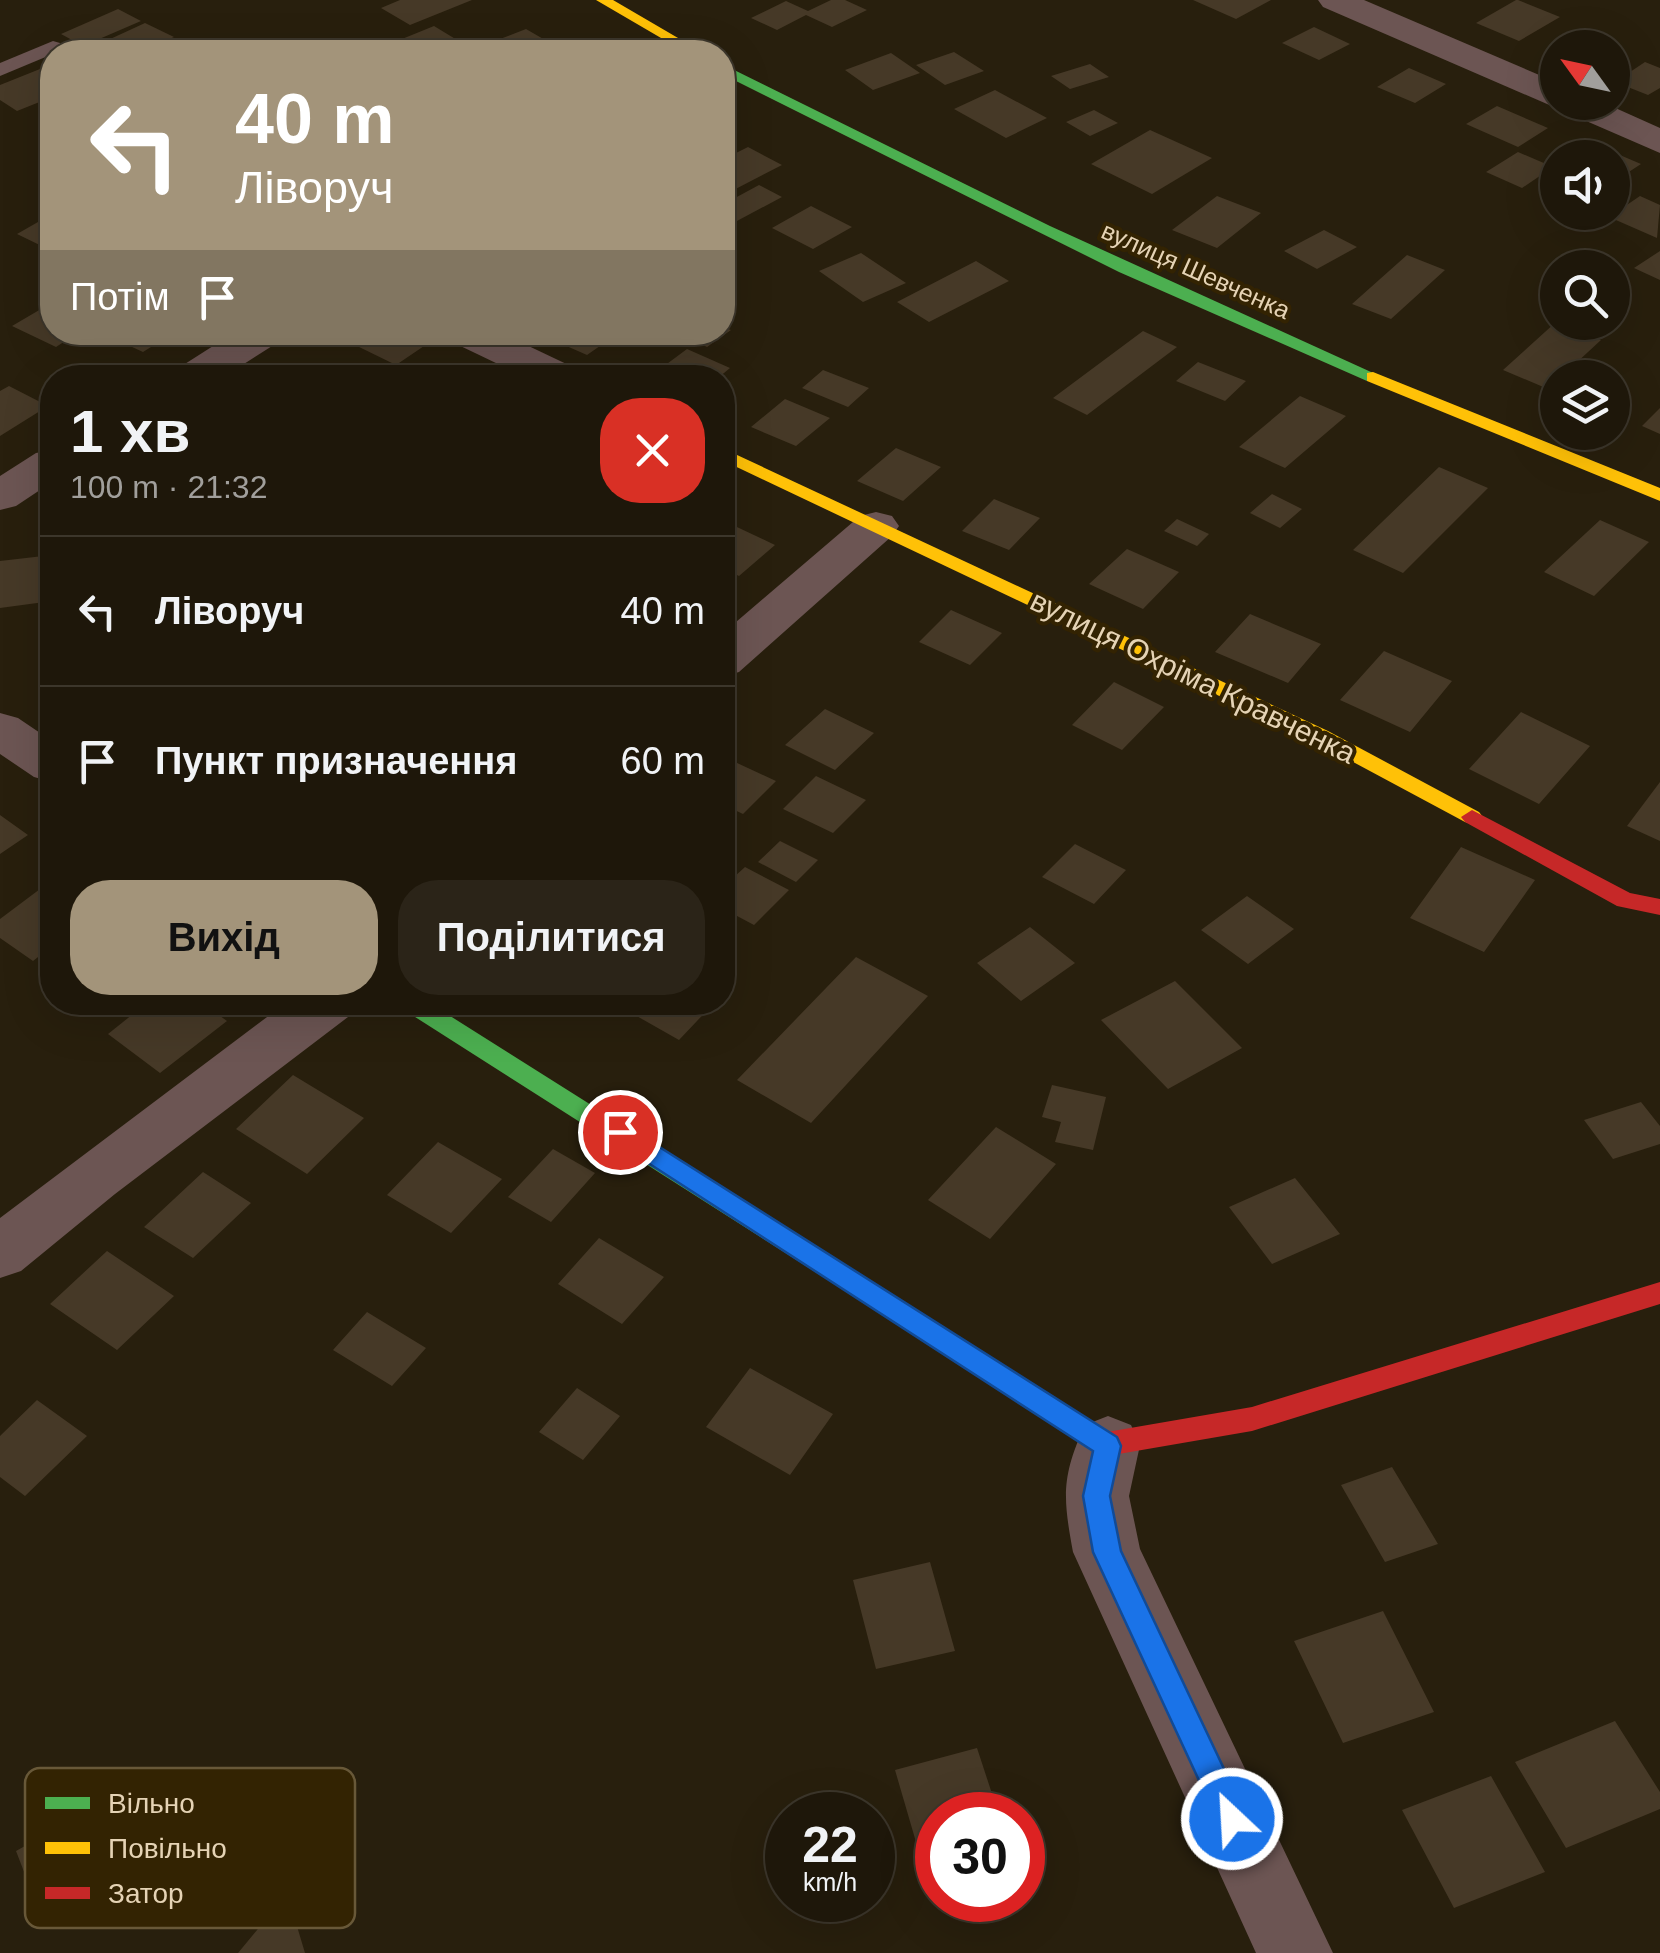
<!DOCTYPE html>
<html lang="uk">
<head>
<meta charset="utf-8">
<style>
  :root { --surface:#1e170a; --page:#2b2418; --text:#f1f3f6; --muted:#a19f9c; --line:#3c362b; --accent:#a3947a }
  body { margin:0; font-family:Arial,sans-serif; background:var(--page); color:var(--text); height:100vh; display:flex; flex-direction:column; font-size:38px; white-space:nowrap }
  * { box-sizing:border-box; margin:0 }
  p { font-size:32px; color:var(--muted) }
  .icon { flex:none; width:55px; height:55px; fill:none; stroke:currentColor; stroke-width:2; stroke-linecap:round; stroke-linejoin:round }
  .map { position:relative; flex:1; overflow:hidden }
  .panel { position:absolute; left:40px; top:365px; width:695px; height:650px; display:flex; flex-direction:column; background:var(--surface); border-radius:40px; box-shadow:0 10px 40px #0002,0 0 0 2px var(--line) }
  .panel>* { flex:none }
  .hud { position:absolute; left:40px; top:40px; width:695px; height:305px; border-radius:40px; box-shadow:0 10px 40px #0002,0 0 0 2px var(--line); background:#a3947a; color:#fff; overflow:hidden }
  .needle { width:65px; rotate:303deg }
  .buttons { position:absolute; left:1540px; top:30px; display:grid; gap:20px }
  .buttons a { display:grid; place-items:center; width:90px; height:90px; border-radius:50%; background:var(--surface); box-shadow:0 10px 40px #0002,0 0 0 2px var(--line); font-size:50px }
  .speed { position:absolute; left:765px; top:1792px; display:flex; gap:20px; font-size:50px; font-weight:700; text-align:center }
  .speed>* { display:grid; place-content:center; width:130px; height:130px; border-radius:50%; background:var(--surface); box-shadow:0 10px 40px #0002,0 0 0 2px var(--line); line-height:1 }
  .speed small { font-size:25px; font-weight:400 }
  .speed .limit { border:15px solid #d22; background:#fff; color:#111 }
  .pin { position:absolute; display:grid; place-items:center; width:85px; height:85px; color:#fff; margin:-42px; border:5px solid #fff; border-radius:50%; box-shadow:0 2px 10px #0007 }
  .me { position:absolute; width:110px; margin:-55px; rotate:335deg; stroke-linejoin:round; filter:drop-shadow(0 0 8px #0008) }
  .turn { display:flex; align-items:center; gap:35px; height:210px; padding:0 30px; font-size:45px }
  .turn .icon { width:130px; height:130px; stroke-width:2.5 }
  .turn b { display:block; font-size:70px; line-height:85px }
  .then { display:flex; align-items:center; height:95px; padding:0 30px; background:#0003; gap:20px; font-size:38px }
  .round { display:grid; place-items:center; flex:none; width:105px; height:105px; border-radius:40px; background:var(--page) }
  .head { display:flex; align-items:center; justify-content:space-between; height:170px; padding:0 30px }
  h1 { font-size:60px; font-weight:600; line-height:75px }
  .button { display:flex; gap:20px; margin-top:auto; padding:20px 30px }
  .button a { flex:1; height:115px; border-radius:40px; background:var(--accent); color:#111; font-size:40px; font-weight:600; line-height:115px; text-align:center }
  .button a+a { background:var(--page); color:var(--text) }
  ul { padding:0; list-style:none }
  li { display:flex; align-items:center; gap:30px; height:150px; padding:0 30px; border-top:2px solid var(--line) }
  li div { flex:1 }
  li b { display:block; font-size:38px }
  li em { font-style:normal }
  .map>svg:first-child { display:block }
</style>
</head>
<body>
<div class="map">
<svg width="1660" height="1953" viewBox="0 0 1660 1953">
  <rect width="100%" height="100%" fill="#281f0d"/>
  <path fill="#463927" d="M400 0H472L410 25 381 8Z
    M831 0H845L867 10 832 27 806 15 777 30 751 18 786 1 808 11Z
    M1193 0H1271L1236 19Z
    M1516 0H1518L1560 17 1519 41 1476 23Z
    M118 9 141 21 83 46 61 34Z
    M145 23 174 37 141 52H108L95 46Z
    M434 26 462 43 439 52H424L402 39Z
    M1314 27 1350 44 1319 60 1282 43Z
    M526 29 552 44 532 52H488L479 47Z
    M954 52 984 71 945 85 916 65Z
    M891 53 920 73 873 90 845 70Z
    M1645 62 1660 68V88L1648 95 1615 82Z
    M1090 64 1109 77 1070 89 1051 76Z
    M1409 68 1446 84 1415 103 1377 87Z
    M40 69 52 77V97L17 111 0 100V85Z
    M995 90 1047 118 1006 138 954 109Z
    M1497 106 1548 128 1518 147 1466 124Z
    M1094 110 1118 123 1090 136 1066 122Z
    M1150 130 1212 158 1152 194 1091 164Z
    M748 147 782 165 722 196V160Z
    M1601 147 1641 164 1612 183V158H1585Z
    M1518 152 1553 167 1522 188 1486 172Z
    M759 185 782 197 722 229V205Z
    M1217 196 1261 213 1217 248 1172 230Z
    M1640 196 1660 205 1657 238 1609 217Z
    M811 206 852 227 813 249 772 228Z
    M52 214V251L17 234Z
    M1324 230 1357 247 1317 269 1284 251Z
    M1660 251V280L1634 268Z
    M861 253 906 283 863 302 819 271Z
    M1407 255 1445 270 1391 319 1352 304Z
    M976 261 1009 281 929 322 897 302Z
    M41 309 52 314V332H79L56 347 12 326Z
    M1556 322 1601 340 1548 389 1503 370Z
    M722 327 731 330 707 347 691 339 701 332H722Z
    M1143 331 1177 347 1087 415 1053 398Z
    M111 332H175L143 352 106 335Z
    M374 332H402L427 344 396 365 355 345Z
    M553 332H620L587 355 546 337Z
    M687 349 730 368 718 378H648Z
    M1198 362 1246 381 1225 401 1176 381Z
    M823 370 869 388 848 407 802 388Z
    M9 386 48 406 0 436V391Z
    M1300 396 1346 416 1285 468 1239 447Z
    M785 399 830 418 796 446 751 427Z
    M1660 408V434L1642 426Z
    M896 448 941 467 903 501 857 481Z
    M1439 467 1488 488 1403 573 1353 550Z
    M1272 494 1302 509 1280 528 1250 513Z
    M994 499 1040 518 1009 550 962 531Z
    M1177 519 1209 534 1197 546 1164 531Z
    M722 520 775 545 739 576 722 568Z
    M1600 520 1649 542 1594 596 1544 572Z
    M1127 549 1179 572 1143 609 1089 584Z
    M52 555V601L0 608V561Z
    M951 610 1002 633 970 665 919 642Z
    M1250 614 1321 644 1288 683 1215 652Z
    M1384 651 1452 681 1410 732 1340 700Z
    M1114 682 1164 707 1122 750 1072 725Z
    M825 709 874 733 835 770 785 745Z
    M1521 712 1590 746 1539 804 1469 769Z
    M722 756 776 781 743 814 722 804Z
    M816 776 866 800 833 833 783 809Z
    M1660 782V841L1627 826Z
    M0 815 28 835 0 854Z
    M780 841 818 860 796 882 758 862Z
    M1075 844 1126 870 1094 904 1042 877Z
    M1461 847 1535 880 1484 952 1410 918Z
    M745 867 789 890 754 925 722 908V888Z
    M52 880V946L33 961 0 938V919Z
    M1247 896 1294 929 1248 964 1201 930Z
    M1030 927 1075 963 1021 1001 977 963Z
    M856 957 928 996 811 1123 737 1080Z
    M1175 981 1242 1048 1168 1089 1101 1020Z
    M148 1002H201L227 1021 160 1073 108 1034Z
    M612 1002H715L679 1040Z
    M293 1075 364 1118 307 1174 236 1129Z
    M1052 1085 1106 1097 1093 1150 1055 1142 1061 1122 1042 1117Z
    M1641 1102 1660 1126V1144L1613 1159 1584 1120Z
    M996 1127 1056 1164 990 1239 928 1200Z
    M438 1142 502 1179 451 1233 387 1195Z
    M553 1149 595 1173 551 1222 508 1197Z
    M203 1172 251 1203 193 1258 144 1227Z
    M1295 1178 1340 1234 1272 1264 1229 1207Z
    M599 1238 664 1277 622 1324 558 1284Z
    M107 1251 174 1296 117 1350 50 1304Z
    M367 1312 426 1348 392 1386 333 1350Z
    M750 1368 833 1414 790 1475 706 1427Z
    M577 1388 620 1416 583 1460 539 1432Z
    M37 1400 87 1436 25 1496 0 1477V1436Z
    M1392 1467 1438 1544 1385 1562 1341 1485Z
    M930 1562 955 1651 876 1669 853 1580Z
    M1383 1611 1434 1712 1343 1743 1294 1641Z
    M1615 1721 1660 1792V1809L1566 1848 1515 1762Z
    M977 1748 999 1815H938V1862L923 1866 895 1770Z
    M1491 1776 1545 1872 1454 1908 1402 1810Z
    M107 1800 139 1877 46 1929 16 1851Z
    M293 1913 305 1953H238L262 1924Z"/>
  <g fill="none" stroke-linecap="round" stroke-linejoin="round">
    <path fill="#6c5553" fill-rule="evenodd" d="M53 41 60 43V51L0 76V63Z"/>
    <path fill="#6c5553" fill-rule="evenodd" d="M1318 0H1364L1558 83V102H1602L1660 128V153L1323 7Z
      M235 332H285L280 341 222 378H171L177 369Z
      M445 332H499L577 369 583 378H527L450 341Z
      M52 450V482L16 506 0 510V476L36 453Z
      M876 512 892 516 899 526 892 536 739 672 722 677V634L860 516Z
      M0 713 18 718 52 741V782L34 777 0 754Z
      M287 1002H355L348 1017 115 1194 21 1271 0 1278V1218Z
      M1108 1416 1131 1425 1140 1445 1129 1496 1140 1549 1333 1953H1256L1073 1552C1063 1498 1061 1477 1085 1425Z"/>
    <path fill="#4caf50" fill-rule="evenodd" d="M722 64 1050 226 1382 377 1379 381H1367L1119 272 722 74Z
      M398 1002H428L1116 1436 1120 1444 1116 1452 1107 1456 1098 1452 401 1008Z"/>
    <path fill="#ffc107" fill-rule="evenodd" d="M596 0H613L702 52H685Z
      M1373 372 1660 488V501L1367 381V373Z
      M722 448 1328 731 1479 812 1483 817 1472 824 1465 822 1314 741 722 460Z"/>
    <path fill="#c62828" fill-rule="evenodd" d="M1472 810 1630 893 1660 899V915L1617 906 1465 822 1461 817Z
      M1660 1282V1304L1252 1431 1107 1456 1098 1452 1094 1444 1098 1436 1107 1432 1252 1407Z"/>
  </g>
  <path fill="#1a73e8" stroke="#114b97" stroke-width="2.5" d="M620 1122 1117 1437 1121 1446 1110 1496 1121 1551 1243 1809 1248 1819 1243 1830 1232 1834 1222 1830 1093 1552 1083 1496 1093 1451 611 1139 607 1132 611 1125Z"/>
  <g text-anchor="middle" stroke-width="8" stroke-linejoin="round" paint-order="stroke">
    <g font-size="25" fill="#e5d3b5" stroke="#332302">
      <text transform="translate(1196 270) rotate(24)" y="9">вулиця Шевченка</text>
    </g>
    <g font-size="30" fill="#e5d3b5" stroke="#332302">
      <text transform="translate(1193 677) rotate(26)" y="10">вулиця Охріма Кравченка</text>
    </g>
  </g>
  <rect x="25" y="1768" width="330" height="160" rx="15" fill="#332302" stroke="#685838" stroke-width="2.5"/>
  <rect x="45" y="1797" width="45" height="12" fill="#4caf50"/>
  <rect x="45" y="1842" width="45" height="12" fill="#ffc107"/>
  <rect x="45" y="1887" width="45" height="12" fill="#c62828"/>
  <g font-size="28" fill="#e5d3b5">
    <text x="108" y="1813">Вільно</text>
    <text x="108" y="1858">Повільно</text>
    <text x="108" y="1903">Затор</text>
  </g>
</svg>
<div class="buttons">
<a><svg class="needle" viewBox="-14 -14 28 28"><path d="M0-13l5 13h-10z" fill="#e53935"/><path d="M0 13l5-13h-10z" fill="#a19f9c"/></svg></a>
<a><svg class="icon" aria-label="sound" viewBox="0 0 24 24"><path d="M4 9h4l5-4v14l-5-4H4zM17 9q2 3 0 6"/></svg></a>
<a><svg class="icon" aria-label="search" viewBox="0 0 24 24"><circle cx="10" cy="10" r="6"/><path d="M15 15l6 6"/></svg></a>
<a><svg class="icon" aria-label="layers" viewBox="0 0 24 24"><path d="M12 4l9 5-9 5-9-5zM3 14l9 5 9-5"/></svg></a>
</div>
<div class="speed"><div>22<small>km/h</small></div><div class="limit">30</div></div>
<div class="pin" style="left:620px;top:1132px;background:#d93025"><svg class="icon" aria-label="arrive" viewBox="0 0 24 24"><path d="M6 21V4h12l-3 4 3 4H6"/></svg></div>
<svg class="me" style="left:1232px;top:1819px" viewBox="-20 -20 40 40"><circle r="17" fill="#1a73e8" stroke="#fff" stroke-width="3"/><path d="M0-11L8 9 0 5-8 9z" fill="#fff"/></svg>
<div class="hud">
<div class="turn"><svg class="icon" aria-label="left" viewBox="0 0 24 24"><path d="M17 20v-9H6M10 6l-5 5 5 5"/></svg><div><b>40 m</b>Ліворуч</div></div>
<div class="then">Потім<svg class="icon" aria-label="arrive" viewBox="0 0 24 24"><path d="M6 21V4h12l-3 4 3 4H6"/></svg></div>
</div>
<section class="panel">
<div class="head"><div><h1>1 хв</h1><p>100 m · 21:32</p></div><a class="round" style="background:#d93025;color:#fff"><svg class="icon" aria-label="close" viewBox="0 0 24 24"><path d="M6 6l12 12M18 6L6 18"/></svg></a></div>
<ul>
<li><svg class="icon" aria-label="left" viewBox="0 0 24 24"><path d="M17 20v-9H6M10 6l-5 5 5 5"/></svg><div><b>Ліворуч</b></div><em>40 m</em></li>
<li><svg class="icon" aria-label="arrive" viewBox="0 0 24 24"><path d="M6 21V4h12l-3 4 3 4H6"/></svg><div><b>Пункт призначення</b></div><em>60 m</em></li>
</ul>
<div class="button"><a>Вихід</a><a>Поділитися</a></div>
</section>
</div>
</body>
</html>
